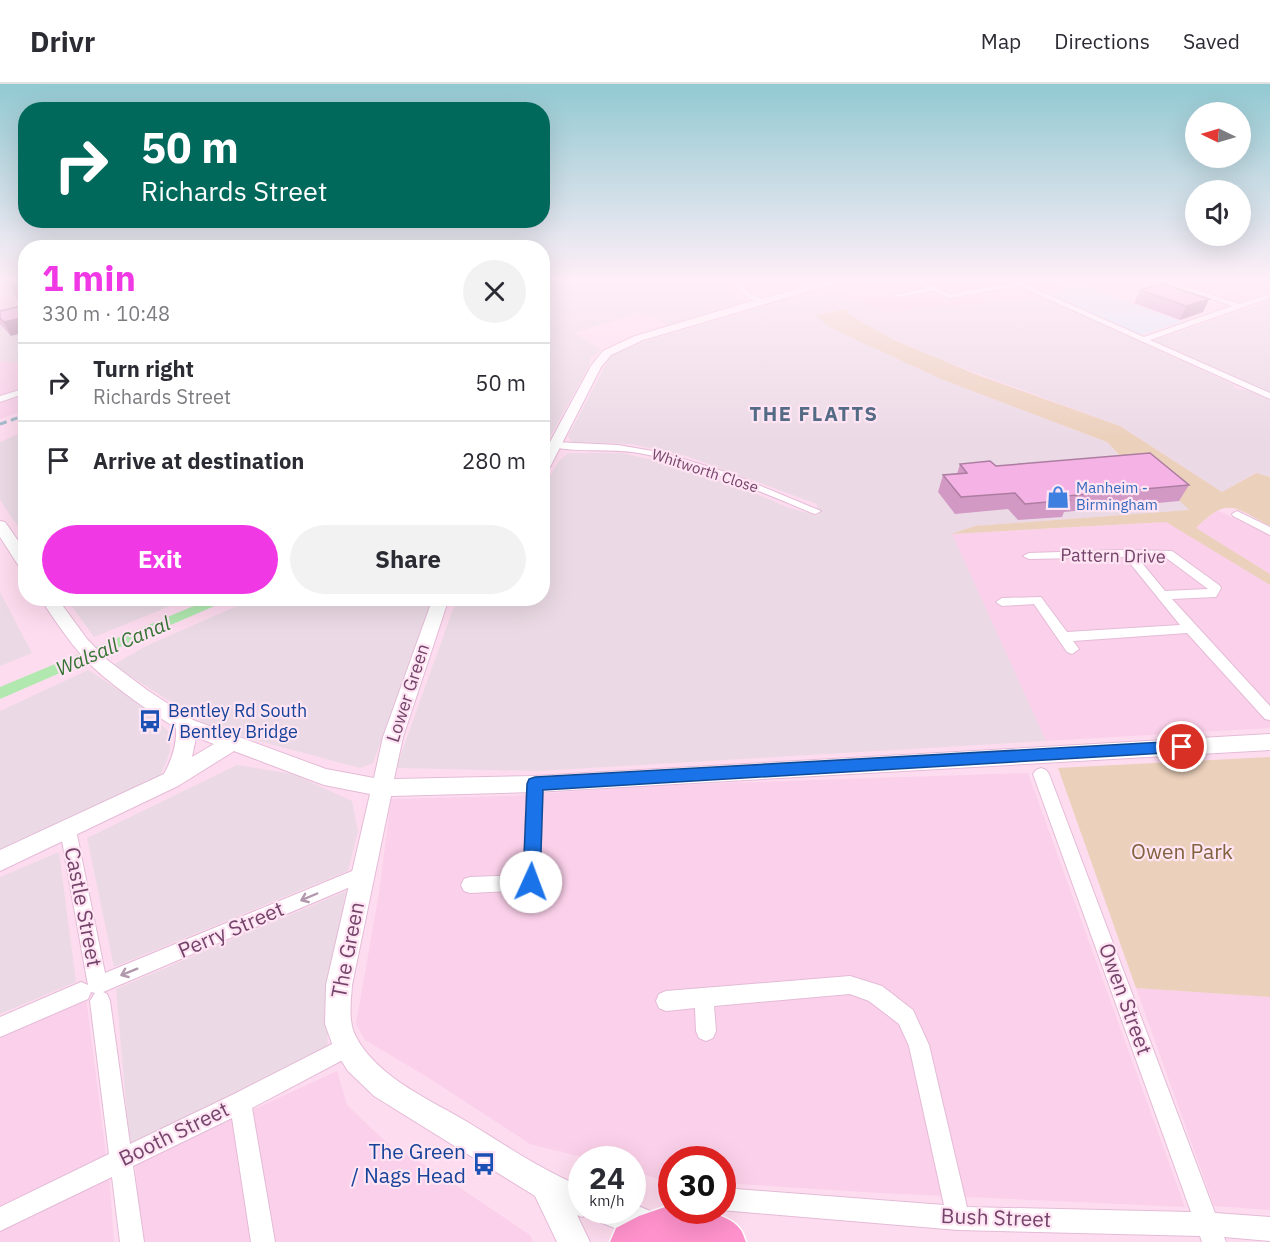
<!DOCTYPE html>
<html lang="en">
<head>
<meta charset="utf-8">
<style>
  :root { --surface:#fff; --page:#f2f2f3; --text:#2b2b33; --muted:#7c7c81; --line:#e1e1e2; --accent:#f138e5 }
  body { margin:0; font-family:"IBM Plex Sans",sans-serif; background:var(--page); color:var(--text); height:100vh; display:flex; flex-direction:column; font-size:22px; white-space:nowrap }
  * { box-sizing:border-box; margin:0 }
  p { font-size:20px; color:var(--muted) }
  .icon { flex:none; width:33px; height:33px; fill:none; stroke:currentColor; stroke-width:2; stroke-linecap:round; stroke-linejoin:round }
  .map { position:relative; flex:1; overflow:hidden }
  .drawer { position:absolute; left:18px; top:156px; width:532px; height:366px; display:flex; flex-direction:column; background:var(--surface); border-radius:24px; box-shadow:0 6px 24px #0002 }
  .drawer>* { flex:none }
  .top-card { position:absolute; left:18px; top:18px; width:532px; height:126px; border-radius:24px; box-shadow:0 6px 24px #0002; background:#00695c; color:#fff; overflow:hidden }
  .needle { width:39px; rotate:275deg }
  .tools { position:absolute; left:1185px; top:18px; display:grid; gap:12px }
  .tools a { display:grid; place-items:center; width:66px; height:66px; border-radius:50%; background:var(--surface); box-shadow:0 6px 24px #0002; font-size:30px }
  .speed { position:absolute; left:568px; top:1062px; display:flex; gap:12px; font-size:30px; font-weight:700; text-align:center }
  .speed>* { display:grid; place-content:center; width:78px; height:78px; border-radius:50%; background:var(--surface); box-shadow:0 6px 24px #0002; line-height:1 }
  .speed small { font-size:15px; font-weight:400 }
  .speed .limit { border:9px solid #d22; background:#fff; color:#111 }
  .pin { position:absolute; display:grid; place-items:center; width:51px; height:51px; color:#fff; margin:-26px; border:3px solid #fff; border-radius:50%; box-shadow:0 2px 6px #0007 }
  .me { position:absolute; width:66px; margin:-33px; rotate:2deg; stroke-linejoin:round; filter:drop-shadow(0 0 4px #0008) }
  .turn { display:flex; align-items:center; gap:21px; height:126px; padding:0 24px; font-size:27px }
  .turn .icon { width:78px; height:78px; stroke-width:2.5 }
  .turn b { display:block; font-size:42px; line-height:51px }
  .round { display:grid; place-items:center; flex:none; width:63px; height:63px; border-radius:32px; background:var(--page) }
  .head { display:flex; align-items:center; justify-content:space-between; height:102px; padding:0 24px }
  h1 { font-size:36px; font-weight:700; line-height:45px; color:var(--accent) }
  .cta { display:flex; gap:12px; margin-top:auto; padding:12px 24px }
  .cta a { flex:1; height:69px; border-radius:36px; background:var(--accent); color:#fff; font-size:24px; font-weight:700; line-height:69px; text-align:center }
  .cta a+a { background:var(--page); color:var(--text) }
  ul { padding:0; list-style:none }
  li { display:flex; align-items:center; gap:18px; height:78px; padding:0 24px; border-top:2px solid var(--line) }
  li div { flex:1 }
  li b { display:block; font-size:22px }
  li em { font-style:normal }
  header { display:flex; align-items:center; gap:36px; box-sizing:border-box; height:84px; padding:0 30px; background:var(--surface); border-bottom:2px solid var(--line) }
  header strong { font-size:28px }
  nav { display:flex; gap:33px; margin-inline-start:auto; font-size:21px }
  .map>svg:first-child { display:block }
</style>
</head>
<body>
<header>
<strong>Drivr</strong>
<nav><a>Map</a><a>Directions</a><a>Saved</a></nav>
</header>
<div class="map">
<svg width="1270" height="1158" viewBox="0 0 1270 1158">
  <rect width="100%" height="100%" fill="#fedcef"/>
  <path fill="#fbd0ea" d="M0 195H11L17 204 25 203V225L0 230Z
    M867 195H1002L1043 214 885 228 867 220 840 214 836 209Z
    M1014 195H1051L1054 196 1052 198 1069 205 1046 209Z
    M1184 195H1242L1216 202 1253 214 1236 219 1176 199Z
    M0 277 26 279 25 326 0 335Z
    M1217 426 1270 452V490L1196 444Z
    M1167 438 1270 501V644L1046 657 951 450Z
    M1028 689 1185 1123 879 1109 723 1099V1076H672V1096H662L633 1087V1076L590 1075 530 1060 429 994 365 956 356 940 379 809 391 715 508 712 668 701Z
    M1136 904 1270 913V1126L1214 1122Z
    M86 913 110 1102 114 1158H0V951Z
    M337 987 347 1021 390 1062 432 1085 530 1151 533 1158H141L135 1080Z"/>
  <path fill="#ebdae5" d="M543 195H724L737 209 732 210 736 213 744 215V218L668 241 640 228 575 249 601 266 590 274 589 282 550 353 543 352Z
    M826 204 840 214 867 220 885 228 1042 214 1047 215 1236 302 1233 303 1237 305 1246 306 1270 316V393L1255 389 1222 408 1120 342 936 274 874 246 845 228 843 225 817 231 831 244 941 295 1107 358 1121 374 1138 375 1190 426 975 442 952 450 1046 657 539 687 396 684 452 528 459 515 543 514V404L559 377 568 369H621L659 377 745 405 787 423 818 432 817 420 686 372 631 360 572 358 568 352 610 273 622 264Z
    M1270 217V310L1150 258Z
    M25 235V279L0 277V240Z
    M25 347V453L0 416V358Z
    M0 508 32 569 0 582Z
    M67 515H187L94 553Z
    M253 515H433L373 679 360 684 240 652 204 639 113 581 146 562Z
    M88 586 139 619 170 649V668L162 688 156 698 0 769V627Z
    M237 681 293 690 352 717 358 747 348 787 114 883 87 754Z
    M59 768 76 898 0 930V793Z
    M346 807 330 886 327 969 130 1065 116 905Z"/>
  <path fill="#daeaf9" d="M1051 195H1067L1182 238 1140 251 1046 209 1068 205 1052 198 1054 196Z"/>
  <path fill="#ebd0bb" d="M843 225 848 227 846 229 894 256 975 290 1120 342 1222 408 1256 389 1270 393V442C1234 423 1228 412 1196 444L1270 490V501L1166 438 951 450 975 442 1189 426 1138 375 1122 374 1107 358 941 295 831 244 816 232Z
    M1270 673V913L1136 904 1058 684Z"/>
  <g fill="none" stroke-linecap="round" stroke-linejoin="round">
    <path fill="#b1e8b0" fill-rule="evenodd" d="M213 514H233L0 615V603Z"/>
    <g stroke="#e4bbd7" stroke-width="2">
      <path id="minor" d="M729 195H735L749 209 766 217C753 223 737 204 729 195Z
        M796 195H802L808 206H804Z
        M1005 195H1013L1022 199 1144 253 1232 222 1168 200V198L1174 195H1181L1176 199 1239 220 1270 210V214L1150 256 1270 309V315L1019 202 949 214 933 207 897 213 894 211 927 204 918 199 920 196 950 210 1012 199Z
        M26 304V309L0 318V312Z
        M555 358 618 361 664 369 732 390 821 427 816 430 812 429C756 406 699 380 639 369 610 364 580 369 552 363L550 361Z
        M1237 427 1270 443V451L1233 432 1232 430Z
        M1123 466 1172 467 1219 501 1221 504 1216 513 1172 515 1270 622V636L1265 635 1187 549 1073 557 1079 565 1072 570 1067 568 1034 520 1002 522 996 518 1002 514 1041 513 1067 548 1180 541 1125 473 1029 475 1023 472 1029 469ZM1137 473H1165L1208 505 1165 507Z
        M1041 684 1046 686 1049 690 1215 1129 1270 1133V1157L1224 1153 1226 1158H1202L1200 1152 958 1146 721 1126H723V1104L944 1121 909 962 899 940 869 917 850 910 714 922 716 947 713 954 706 957 699 954 696 947 695 924 666 927 659 924 656 917 659 910 666 907 850 892 882 902 913 926 929 961 967 1123 1191 1128 1033 690 1036 686Z
        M535 694 541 696 543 700 540 798 537 803 531 806 470 809 464 807 461 801 464 795 470 793 523 791 527 700 529 696Z
        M68 739 74 741 76 746 105 889 357 785 363 782 369 785 372 790 369 795 103 908 107 910 110 917 130 1060 232 1011 340 956 347 953 354 956 357 963 354 970 252 1024 275 1158H251L232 1034 133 1082 144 1158H120L112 1093 0 1147V1123L109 1070 90 917 95 909 91 908 88 901 60 746 62 741Z
        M81 898 88 901 91 908 88 915 0 953V933Z"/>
    </g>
    <g stroke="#e4bbd7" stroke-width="2">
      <path id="tertiary" d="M838 195H851L643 256 611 271 601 283 550 383 543 387V371L591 282 603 267 635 252 759 215Z
        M0 437 5 438 26 468V486L20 484 0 453Z
        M40 514H57L87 555 106 575 147 606 193 636 326 685 374 694 383 653 433 514H449L403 653 394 695 535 692 1270 650V666L535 708 391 712 352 901C351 917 348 936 355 951 377 995 434 1017 474 1042 509 1064 544 1087 582 1103V1126H633V1120L665 1133 670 1144 665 1155 650 1158 597 1137 593 1128 582 1133 577 1131 590 1158H557L535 1112 374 1012 348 987 334 965 325 940 326 901 370 710 324 701 234 667 178 702 0 787V766L164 690C172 675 177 661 176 644 148 626 119 607 94 584 73 564 56 538 40 514ZM196 653 214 660 192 673Z"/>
    </g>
    <g stroke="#fff" stroke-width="3">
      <path id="primary" d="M665 1123H672V1126C691 1126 727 1127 740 1145 743 1148 744 1154 746 1158H610L616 1144 639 1132Z"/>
    </g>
    <use href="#minor" fill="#fff" fill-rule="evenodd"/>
    <use href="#tertiary" fill="#fff" fill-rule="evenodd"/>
    <use href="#primary" fill="#ff92cc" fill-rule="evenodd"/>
    <path stroke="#9cb6c6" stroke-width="3" stroke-dasharray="7 4.5" stroke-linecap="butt" d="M0 340 26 331"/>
  </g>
  <path fill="#d399c5" d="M26 197V217L17 215 11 201Z
    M1140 206 1209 215 1203 228 1180 236 1134 219Z
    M0 227 11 252 0 240Z
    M960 380 996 382 1189 401 1179 417 1064 428 1062 433 1018 436 1008 425 955 430 938 408 943 391 957 390Z"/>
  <path fill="#ac7da0" d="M1209 215 1203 228 1180 236 1186 222Z
    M26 233V248L11 252 4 238Z"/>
  <path fill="#f5b2e5" stroke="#ac7da0" stroke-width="1.5" d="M26 197V206L11 201Z
    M1163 200 1209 215 1186 222 1140 206Z
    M26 221V233L4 238 0 234V227Z
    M1150 369 1189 401 1066 412 1070 416 1025 420 1015 409 961 413 943 391 967 389 960 380 990 377 996 382Z"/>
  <defs><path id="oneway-shaft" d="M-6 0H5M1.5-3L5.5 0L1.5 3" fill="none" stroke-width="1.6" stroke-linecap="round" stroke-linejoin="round" transform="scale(1.5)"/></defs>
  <g stroke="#b398ad">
    <use href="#oneway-shaft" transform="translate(309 813) rotate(157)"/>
    <use href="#oneway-shaft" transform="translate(129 888) rotate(158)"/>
  </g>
  <linearGradient id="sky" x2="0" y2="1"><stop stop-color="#92c9d2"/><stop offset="0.55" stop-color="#ffeff8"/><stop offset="1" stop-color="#ffeff8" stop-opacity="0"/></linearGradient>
  <rect width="1270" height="357" fill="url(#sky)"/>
  <path fill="#1a73e8" stroke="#114b97" stroke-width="1.5" d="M1182 657 1188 658 1190 663 1188 667 1182 668 543 706 540 798 538 804 531 806 525 804 523 798 527 700 529 695 535 693Z"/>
  <defs>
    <g id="shop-bare" transform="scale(1.8)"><path d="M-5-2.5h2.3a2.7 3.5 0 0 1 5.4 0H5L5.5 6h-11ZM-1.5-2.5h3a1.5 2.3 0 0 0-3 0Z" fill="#3f7fe0" stroke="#ffe4f3" stroke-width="2.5" paint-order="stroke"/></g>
    <g id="bus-bare" transform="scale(1.8)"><path d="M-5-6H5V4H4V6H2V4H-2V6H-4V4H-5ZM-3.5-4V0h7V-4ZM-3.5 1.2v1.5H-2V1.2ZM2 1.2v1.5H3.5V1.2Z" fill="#1a4fb4" stroke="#ffe4f3" stroke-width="2.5" paint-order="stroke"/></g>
  </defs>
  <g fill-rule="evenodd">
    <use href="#shop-bare" x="1058" y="413"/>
    <use href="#bus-bare" x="150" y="637"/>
    <use href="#bus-bare" x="484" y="1080"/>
  </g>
  <g text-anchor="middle" stroke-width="4.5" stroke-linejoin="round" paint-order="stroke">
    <g font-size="15" fill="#74446a" stroke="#ffe4f3">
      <text transform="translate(705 387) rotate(18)" y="5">Whitworth Close</text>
    </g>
    <g font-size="15" fill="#366cbe" stroke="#ffe4f3" text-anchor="start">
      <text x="1076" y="409">Manheim -<tspan x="1076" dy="17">Birmingham</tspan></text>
    </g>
    <g font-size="18" fill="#74446a" stroke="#ffe4f3">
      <text transform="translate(1113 472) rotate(1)" y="6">Pattern Drive</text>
      <text transform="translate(408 609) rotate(-72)" y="6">Lower Green</text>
    </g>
    <g font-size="18" fill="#164399" stroke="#ffe4f3" text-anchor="start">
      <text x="168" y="633">Bentley Rd South<tspan x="168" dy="21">/ Bentley Bridge</tspan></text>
    </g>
    <g font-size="20" font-weight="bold" letter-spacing="1.5" fill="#536b84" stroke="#ffe4f3">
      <text x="814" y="337">THE FLATTS</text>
    </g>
    <g font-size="20" font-style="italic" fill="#357435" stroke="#ffe4f3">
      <text transform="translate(113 562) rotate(-23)" y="7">Walsall Canal</text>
    </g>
    <g font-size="21" fill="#81633e" stroke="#ffe4f3">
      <text x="1182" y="775">Owen Park</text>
    </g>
    <g font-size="21" fill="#74446a" stroke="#ffe4f3">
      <text transform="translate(83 823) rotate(79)" y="7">Castle Street</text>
      <text transform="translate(231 846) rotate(-23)" y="7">Perry Street</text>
      <text transform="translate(348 866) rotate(-79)" y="7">The Green</text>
      <text transform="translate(1125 915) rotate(70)" y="7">Owen Street</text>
      <text transform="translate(174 1050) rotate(-26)" y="7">Booth Street</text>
      <text transform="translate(996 1134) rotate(2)" y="7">Bush Street</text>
    </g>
    <g font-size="21" fill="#164399" stroke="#ffe4f3" text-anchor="end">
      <text x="466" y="1075">The Green<tspan x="466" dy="24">/ Nags Head</tspan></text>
    </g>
  </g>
</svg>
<div class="tools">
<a><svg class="needle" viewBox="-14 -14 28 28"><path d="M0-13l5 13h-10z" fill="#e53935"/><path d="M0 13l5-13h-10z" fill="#7c7c81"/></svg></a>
<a><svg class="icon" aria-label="sound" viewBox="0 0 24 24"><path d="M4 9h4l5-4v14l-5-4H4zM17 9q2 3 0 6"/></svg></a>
</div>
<div class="speed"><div>24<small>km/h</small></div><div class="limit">30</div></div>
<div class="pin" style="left:1182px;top:663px;background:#d93025"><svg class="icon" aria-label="arrive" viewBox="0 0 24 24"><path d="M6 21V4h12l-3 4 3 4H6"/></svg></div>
<svg class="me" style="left:531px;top:798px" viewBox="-20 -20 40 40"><circle r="19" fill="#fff"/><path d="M0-13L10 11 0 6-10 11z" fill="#1a73e8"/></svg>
<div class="top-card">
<div class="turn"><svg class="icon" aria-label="right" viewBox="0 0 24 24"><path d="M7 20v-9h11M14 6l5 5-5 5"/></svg><div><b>50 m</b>Richards Street</div></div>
</div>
<section class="drawer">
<div class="head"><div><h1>1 min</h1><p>330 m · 10:48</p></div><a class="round"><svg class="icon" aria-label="close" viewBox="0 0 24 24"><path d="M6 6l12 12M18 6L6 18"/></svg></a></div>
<ul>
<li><svg class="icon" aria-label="right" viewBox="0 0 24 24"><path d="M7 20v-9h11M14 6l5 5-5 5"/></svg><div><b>Turn right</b><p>Richards Street</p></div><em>50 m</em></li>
<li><svg class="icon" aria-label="arrive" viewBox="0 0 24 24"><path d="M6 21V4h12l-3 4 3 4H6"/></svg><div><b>Arrive at destination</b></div><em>280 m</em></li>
</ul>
<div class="cta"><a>Exit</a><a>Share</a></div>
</section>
</div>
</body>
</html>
